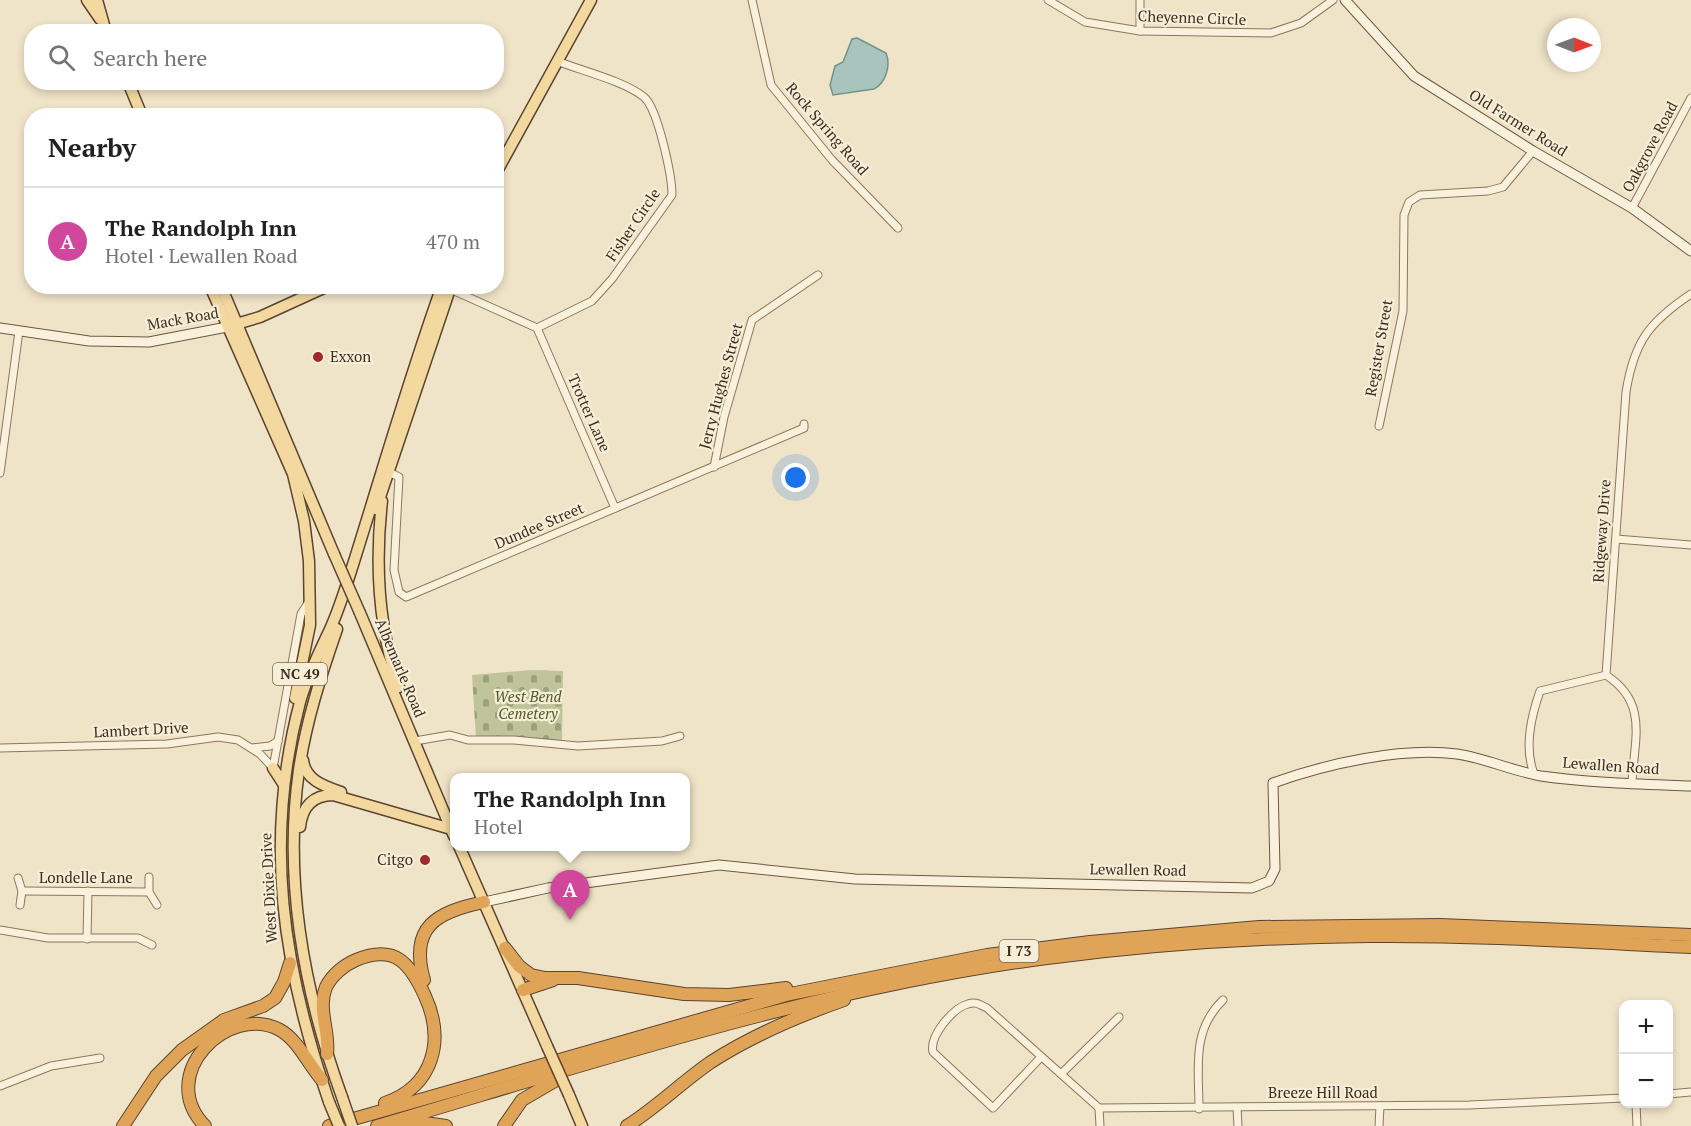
<!DOCTYPE html>
<html lang="en">
<head>
<meta charset="utf-8">
<style>
  :root { --surface:#fff; --page:#f6f6f6; --text:#202124; --muted:#757577; --line:#e0e0e0; --accent:#111827 }
  body { margin:0; font-family:"PT Serif",serif; background:var(--page); color:var(--text) }
  .controls { position:absolute; right:18px; bottom:18px; display:grid; overflow:hidden; border-radius:12px; box-shadow:0 3px 9px #0003 }
  .controls button { width:54px; height:54px; display:grid; place-items:center; padding:0; border:0; border-bottom:2px solid var(--line); background:var(--surface); color:var(--text); font:30px sans-serif }
  .compass { position:absolute; left:1547px; top:18px; width:54px; height:54px; border-radius:50%; background:var(--surface); box-shadow:0 3px 9px #0003; rotate:91deg }
  .you { position:absolute; left:796px; top:478px; width:21px; height:21px; margin:-15px; border:4px solid #fff; border-radius:50%; background:#1a73e8; box-shadow:0 0 0 9px #1a73e833 }
  .badge { display:grid; place-items:center; width:39px; height:39px; border-radius:50%; background:var(--accent); color:#fff; font-size:20px; font-weight:700 }
  .pin { position:absolute; translate:-50% -50px; filter:drop-shadow(0 2px 3px #0008) }
  .pin::after { content:''; position:absolute; top:32px; width:21px; height:18px; background:inherit; clip-path:polygon(0 0,100% 0,50% 100%) }
  .popup { position:absolute; left:450px; top:773px; width:240px; height:78px; box-sizing:border-box; display:grid; place-content:center; border-radius:12px; background:var(--surface); filter:drop-shadow(0 2px 4px #0005); font-size:20px; white-space:nowrap; color:var(--muted) }
  .popup b { font-size:22px; color:var(--text) }
  .popup::after { content:''; position:absolute; left:50%; top:100%; margin-left:-12px; border:12px solid transparent; border-top-color:var(--surface) }
  .list { margin:0; padding:0; list-style:none }
  h2 { display:flex; justify-content:space-between; align-items:center; height:78px; margin:0; padding:0 24px; font-size:26px }
  h2 small { font-size:20px; font-weight:400; color:var(--muted) }
  .list li { display:grid; grid-template-columns:39px 1fr auto; gap:18px; align-items:center; box-sizing:border-box; height:108px; padding:0 24px; border-top:2px solid var(--line) }
  .list b { display:block; font-size:22px; white-space:nowrap }
  .list p { margin:0; font-size:20px; white-space:nowrap; color:var(--muted) }
  .list em { font-size:20px; font-style:normal; color:var(--muted) }
  .icon { flex:none; width:33px; height:33px; fill:none; stroke:currentColor; stroke-width:2; stroke-linecap:round; stroke-linejoin:round }
  .map { position:relative; flex:none; width:1691px; height:1126px; overflow:hidden }
  .search { position:absolute; background:var(--surface); box-shadow:0 3px 9px #0003; left:24px; top:24px; width:480px; height:66px; display:flex; align-items:center; gap:15px; box-sizing:border-box; padding:0 21px; border-radius:24px; color:var(--muted); font-size:22px }
  .panel { position:absolute; background:var(--surface); box-shadow:0 3px 9px #0003; left:24px; top:108px; width:480px; height:186px; border-radius:24px }
  .map>svg:first-child { display:block }
  .cemetery { fill:url(#cemetery-stones) }
  .water { fill:#a9c4bc; stroke:#6f938a; stroke-width:1.5 }
  .lines { fill:none; stroke-linecap:round; stroke-linejoin:round }
  .street-casing { stroke:#8d765c; stroke-width:9 }
  .secondary-casing { stroke:#6f573f; stroke-width:11 }
  .primary-casing { stroke:#5b4430; stroke-width:13 }
  .highway-casing { stroke:#5b4430; stroke-width:14 }
  .street { stroke:#faf1dc; stroke-width:7 }
  .secondary { stroke:#faf1dc; stroke-width:9 }
  .primary { stroke:#f3d9a0; stroke-width:10 }
  .highway { stroke:#e0a458; stroke-width:12 }
  .primary-bridge-casing { stroke:#5b4430; stroke-width:13; stroke-linecap:butt }
  .primary-bridge { stroke:#f3d9a0; stroke-width:10 }
  .poi-dot { fill:#9e2a2b; stroke:#f7eed8; stroke-width:2 }
  .labels { text-anchor:middle; stroke-width:4.5; stroke-linejoin:round; paint-order:stroke }
  .shield { fill:#f7eed8; stroke:#756857; stroke-width:1.5 }
  .shield-label { font-size:14px; font-weight:bold; fill:#3d2e20 }
  .street-label { font-size:15px; fill:#3d2e20; stroke:#f7eed8 }
  .poi-label { font-size:15px; fill:#3d2e20; stroke:#f7eed8; text-anchor:start }
  .park-label { font-size:15px; font-style:italic; fill:#4d5a26; stroke:#f7eed8 }
</style>
</head>
<body>
<div class="map">
<svg width="1691" height="1126" viewBox="0 0 1691 1126">
  <defs>
    <pattern id="cemetery-stones" width="16" height="16" patternUnits="userSpaceOnUse" patternTransform="scale(1.5)"><rect width="16" height="16" fill="#bfc49a"/><path d="M2 7V4a2 2 0 0 1 4 0v3zM10 15v-3a2 2 0 0 1 4 0v3z" fill="#9ca07d"/></pattern>
  </defs>
  <rect width="100%" height="100%" fill="#f0e4c8"/>
  <path class="cemetery" d="M532 670 563 671 562 740 476 739 472 675Z"/>
  <path class="water" d="M857 38 886 53C891 65 886 83 874 89L833 95 830 85 835 66 843 62 852 39Z"/>
  <g class="lines">
    <defs>
      <g id="street">
        <path d="M752 0 771 85 832 160 898 228"/>
        <path d="M1048 0 1085 22 1140 31 1271 33 1301 23 1333 0"/>
        <path d="M1140 31V0"/>
        <path d="M1632 208 1691 98"/>
        <path d="M450 289 537 328"/>
        <path d="M537 328 592 301 612 279 672 195C672 176 658 109 644 97 624 81 582 71 557 61"/>
        <path d="M537 328 615 508"/>
        <path d="M1379 426 1403 311 1404 215 1409 202 1420 195 1488 191 1503 187 1533 151"/>
        <path d="M714 467 724 417 752 320 818 275"/>
        <path d="M389 472 399 477 394 570 399 592 406 597 804 428V424"/>
        <path d="M0 473 19 331"/>
        <path d="M1616 539 1691 545"/>
        <path d="M415 741 450 735 468 740H514L578 746 662 741 680 736"/>
        <path d="M0 748 167 744 218 737 238 740 260 754 273 768"/>
        <path d="M252 748 270 746 278 741"/>
        <path d="M273 768 301 614 310 600"/>
        <path d="M1534 774C1524 747 1531 717 1540 691L1606 675"/>
        <path d="M1632 783C1634 739 1649 703 1606 675L1626 392C1634 342 1649 322 1691 294"/>
        <path d="M149 877V892L157 905"/>
        <path d="M18 878 22 891 20 905"/>
        <path d="M22 891 149 892"/>
        <path d="M0 930 48 938H138L152 945"/>
        <path d="M87 939 88 891"/>
        <path d="M1041 1057 993 1108 933 1052C929 1036 953 1008 968 1004 976 1001 980 1005 987 1008L1099 1108 1469 1105 1624 1098"/>
        <path d="M1061 1074 1119 1017"/>
        <path d="M0 1086 51 1066 100 1058"/>
        <path d="M1668 1094 1691 1092"/>
        <path d="M1636 1104 1637 1126"/>
        <path d="M1099 1108 1100 1126"/>
        <path d="M1237 1108 1238 1126"/>
        <path d="M1199 1109C1199 1068 1191 1031 1223 1000"/>
        <path d="M1379 1126 1380 1106"/>
      </g>
      <g id="secondary">
        <path d="M1345 0 1414 76 1533 151 1632 208 1691 251"/>
        <path d="M0 328 89 341 149 342 227 327"/>
        <path d="M484 902 548 888 719 865 855 879 1252 888 1269 881 1275 869 1273 783C1325 764 1401 747 1457 754 1485 758 1512 771 1541 776 1590 783 1641 784 1691 786"/>
      </g>
      <g id="primary">
        <path d="M87 0 100 19"/>
        <path d="M97 0 106 32"/>
        <path d="M128 82 142 116"/>
        <path d="M496 173 591 0"/>
        <path d="M210 286 293 474 304 521 309 561 310 625 295 698"/>
        <path d="M221 286 334 554"/>
        <path d="M233 325 260 317 328 286"/>
        <path d="M382 501C375 563 378 627 399 687"/>
        <path d="M376 509 451 286"/>
        <path d="M360 613 454 836"/>
        <path d="M337 629C321 675 306 722 299 770 283 882 304 992 342 1097"/>
        <path d="M303 760C305 780 324 786 341 792"/>
        <path d="M273 768 284 785"/>
        <path d="M300 827C302 807 313 795 333 795L451 829"/>
        <path d="M459 846 547 1046"/>
        <path d="M569 1095 582 1126"/>
        <path d="M329 1102C283 967 263 842 300 702 307 676 320 651 331 627 339 609 345 590 351 571 381 476 408 381 442 286"/>
      </g>
      <g id="highway">
        <path d="M505 948 519 966 531 975 545 978H578L684 994 729 995 786 988"/>
        <path d="M424 980C409 927 436 912 484 902"/>
        <path d="M523 990 553 980"/>
        <path d="M327 1054C330 1031 317 1010 326 987 332 975 344 965 356 960 395 944 410 963 425 996 445 1040 434 1086 385 1103"/>
        <path d="M123 1126 156 1076 182 1050 224 1020 263 1006 275 998 284 982 290 963"/>
        <path d="M205 1126C155 1075 228 1002 280 1030 298 1040 308 1064 322 1080"/>
        <path d="M329 1126 790 994 987 955 1090 942 1259 927 1440 925 1691 935"/>
        <path d="M377 1126C598 1061 818 988 1047 958 1154 944 1261 937 1369 936 1476 935 1584 942 1691 947"/>
        <path d="M401 1126 425 1123 446 1126"/>
        <path d="M504 1126 522 1100 558 1079"/>
        <path d="M627 1126C657 1107 682 1082 711 1062 753 1035 798 1016 844 1000"/>
      </g>
    </defs>
    <use href="#street" class="street-casing"/>
    <use href="#secondary" class="secondary-casing"/>
    <use href="#primary" class="primary-casing"/>
    <use href="#highway" class="highway-casing"/>
    <use href="#street" class="street"/>
    <use href="#secondary" class="secondary"/>
    <use href="#primary" class="primary"/>
    <use href="#highway" class="highway"/>
    <defs>
      <g id="primary-bridge">
        <path d="M334 554 360 613"/>
        <path d="M547 1046 569 1095"/>
        <path d="M342 1097 352 1126"/>
        <path d="M329 1102 339 1126"/>
      </g>
    </defs>
    <use href="#primary-bridge" class="primary-bridge-casing"/>
    <use href="#primary-bridge" class="primary-bridge"/>
  </g>
  <g class="poi-dot">
    <circle cx="318" cy="357" r="6"/>
    <circle cx="425" cy="860" r="6"/>
  </g>
  <g class="labels">
    <g class="shield">
      <rect x="273" y="663" width="54" height="22" rx="4.5"/>
      <rect x="999.5" y="940" width="39" height="22" rx="4.5"/>
    </g>
    <g class="shield-label">
      <text x="300" y="679">NC 49</text>
      <text x="1019" y="956">I 73</text>
    </g>
    <g class="street-label">
      <text transform="translate(1192 18) rotate(2)" y="5">Cheyenne Circle</text>
      <text transform="translate(1518 123) rotate(32)" y="5">Old Farmer Road</text>
      <text transform="translate(827 129) rotate(49)" y="5">Rock Spring Road</text>
      <text transform="translate(1650 147) rotate(-62)" y="5">Oakgrove Road</text>
      <text transform="translate(633 225) rotate(-56)" y="5">Fisher Circle</text>
      <text transform="translate(183 319) rotate(-10)" y="5">Mack Road</text>
      <text transform="translate(1379 348) rotate(-80)" y="5">Register Street</text>
      <text transform="translate(721 386) rotate(-75)" y="5">Jerry Hughes Street</text>
      <text transform="translate(589 413) rotate(66)" y="5">Trotter Lane</text>
      <text transform="translate(539 526) rotate(-23)" y="5">Dundee Street</text>
      <text transform="translate(1602 531) rotate(-86)" y="5">Ridgeway Drive</text>
      <text transform="translate(400 668) rotate(67)" y="5">Albemarle Road</text>
      <text transform="translate(141 730) rotate(-3)" y="5">Lambert Drive</text>
      <text transform="translate(1611 766) rotate(4)" y="5">Lewallen Road</text>
      <text transform="translate(1138 870) rotate(1)" y="5">Lewallen Road</text>
      <text x="86" y="883">Londelle Lane</text>
      <text transform="translate(269 888) rotate(-93)" y="5">West Dixie Drive</text>
      <text x="1323" y="1098">Breeze Hill Road</text>
    </g>
    <g class="poi-label">
      <text x="330" y="362">Exxon</text>
      <text x="413" y="865" text-anchor="end">Citgo</text>
    </g>
    <g class="park-label">
      <text x="528" y="702">West Bend<tspan x="528" dy="17">Cemetery</tspan></text>
    </g>
  </g>
</svg>
<div class="controls">
<button>+</button>
<button>−</button>
</div>
<svg class="compass" viewBox="-18 -18 36 36"><path d="M0-13l5 13h-10z" fill="#e53935"/><path d="M0 13l5-13h-10z" fill="#757577"/></svg>
<div class="you"></div>
<div class="pin badge" style="left:570px;top:920px;background:#d1479c">A</div>
<div class="popup"><b>The Randolph Inn</b>Hotel</div>
<div class="search"><svg class="icon" aria-label="search" viewBox="0 0 24 24"><circle cx="10" cy="10" r="6"/><path d="M15 15l6 6"/></svg>Search here</div>
<section class="panel">
<h2>Nearby<small></small></h2>
<ul class="list">
<li><span class="badge" style="background:#d1479c">A</span><div><b>The Randolph Inn</b><p>Hotel · Lewallen Road</p></div><em>470 m</em></li>
</ul>
</section>
</div>
</body>
</html>
